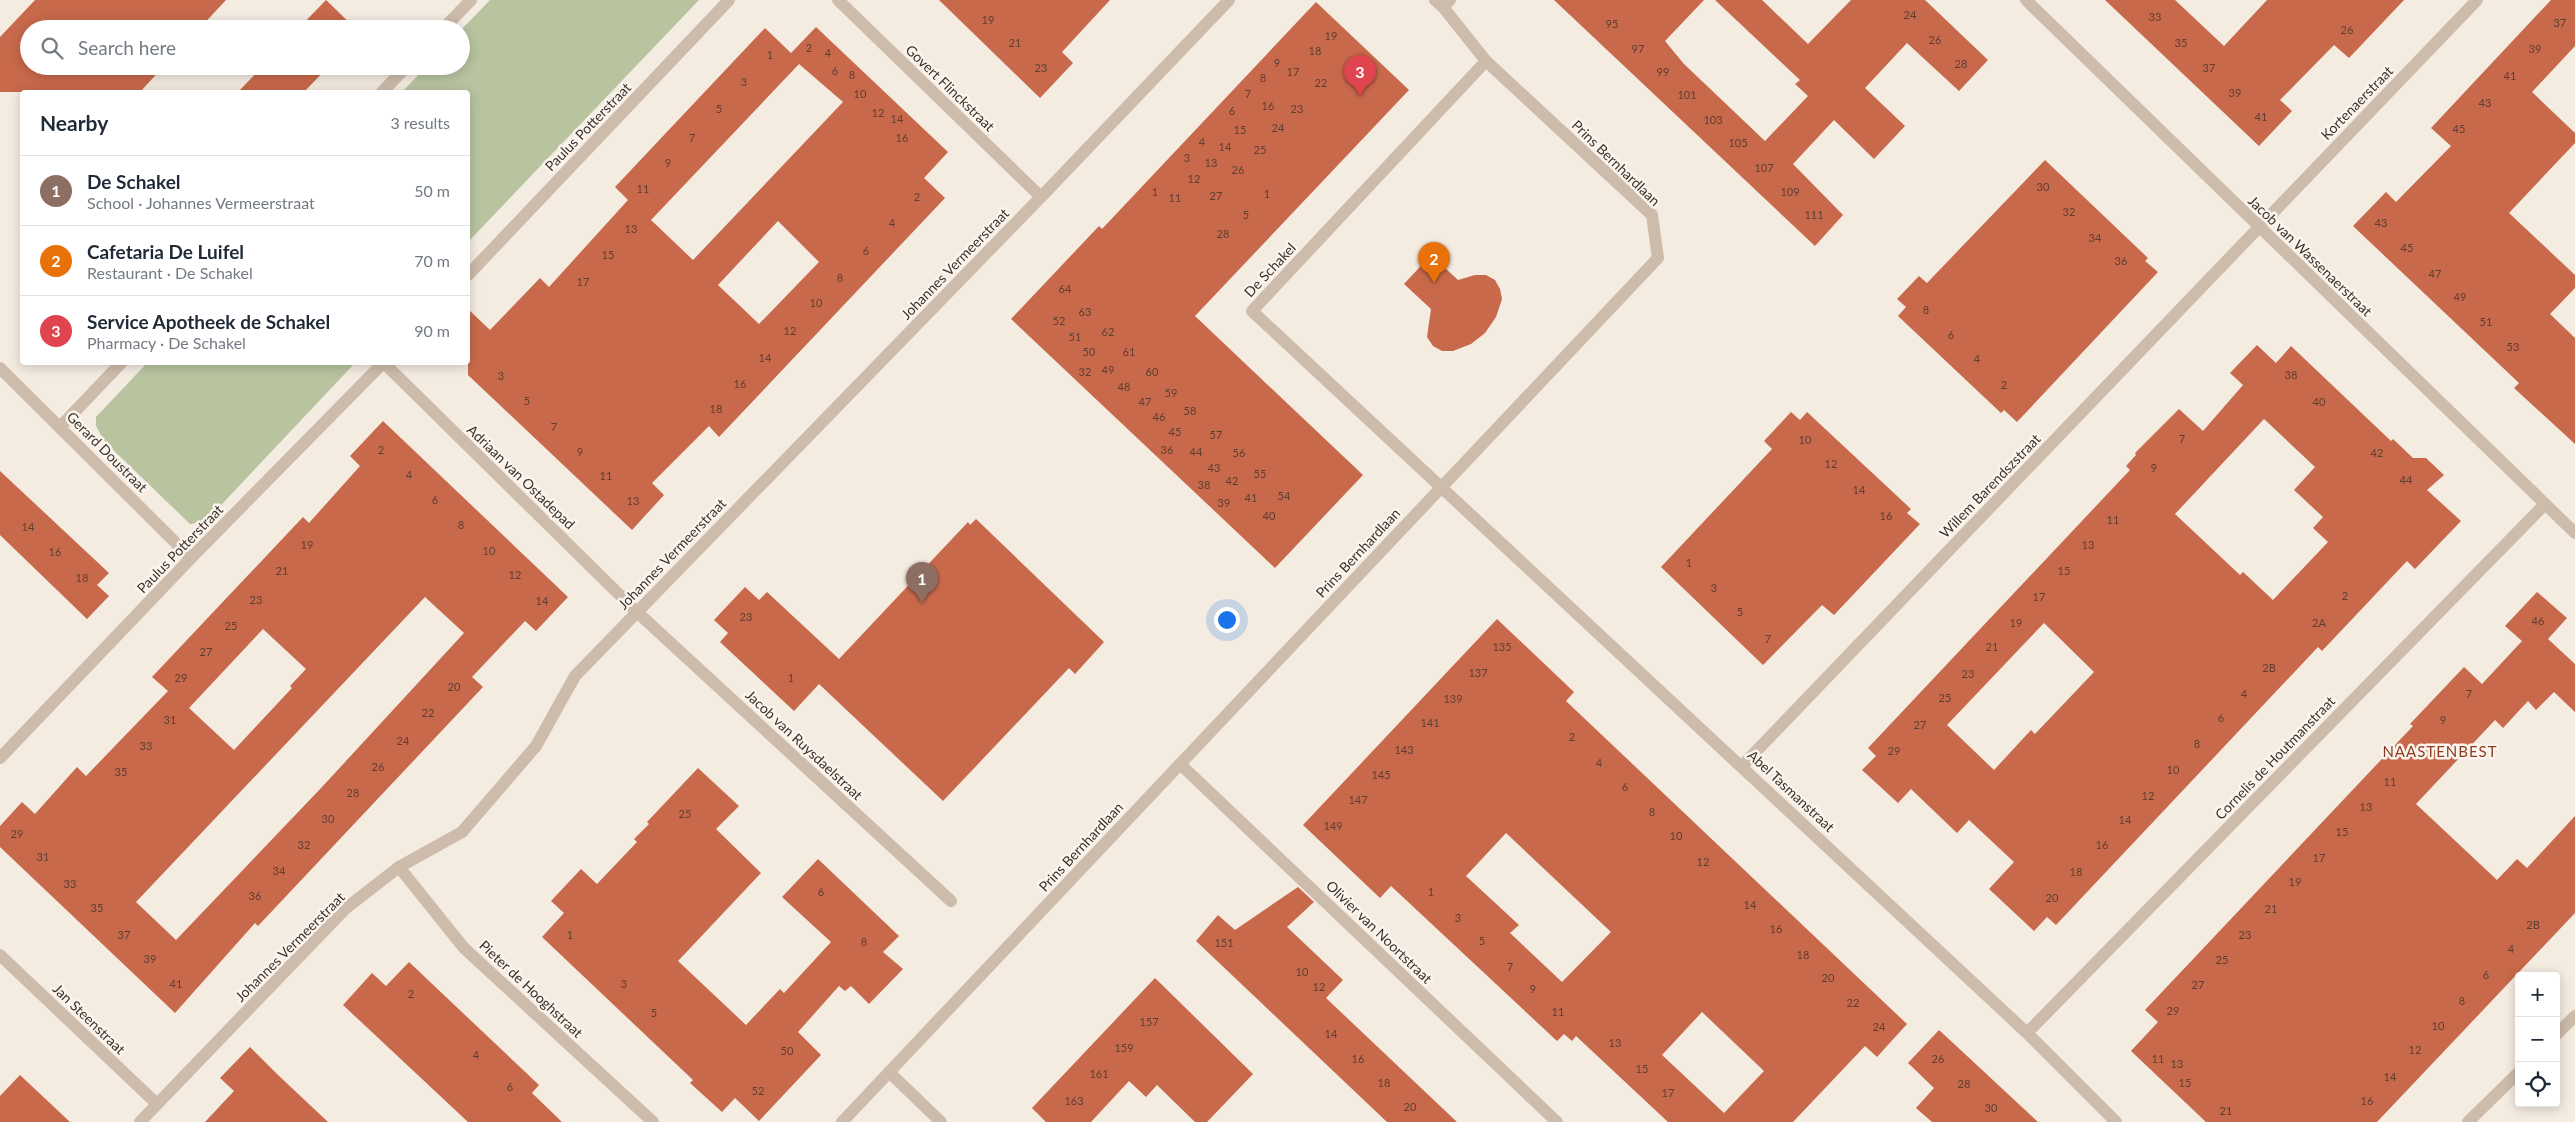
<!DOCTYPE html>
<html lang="en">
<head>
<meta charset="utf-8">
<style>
  :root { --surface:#fff; --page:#f2f2f3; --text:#1f2937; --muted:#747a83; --line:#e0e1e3; --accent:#1f5a5e }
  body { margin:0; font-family:Lato,sans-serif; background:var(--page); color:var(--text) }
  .controls { position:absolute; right:15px; bottom:15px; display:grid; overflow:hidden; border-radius:5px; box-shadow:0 2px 12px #0003 }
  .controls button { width:45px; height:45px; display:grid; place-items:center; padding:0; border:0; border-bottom:1px solid var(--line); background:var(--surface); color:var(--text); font:25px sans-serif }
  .you { position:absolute; left:1226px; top:619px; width:18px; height:18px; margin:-12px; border:4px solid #fff; border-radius:50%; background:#1a73e8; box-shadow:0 0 0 8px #1a73e833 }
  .badge { display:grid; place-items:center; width:32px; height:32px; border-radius:50%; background:var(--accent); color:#fff; font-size:16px; font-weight:700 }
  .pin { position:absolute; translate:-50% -41px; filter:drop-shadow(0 1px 2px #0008) }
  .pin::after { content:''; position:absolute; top:26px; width:18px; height:15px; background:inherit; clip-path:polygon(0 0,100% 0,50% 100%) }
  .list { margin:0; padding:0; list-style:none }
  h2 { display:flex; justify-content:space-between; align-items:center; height:65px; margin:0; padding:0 20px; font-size:21px }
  h2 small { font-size:16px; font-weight:400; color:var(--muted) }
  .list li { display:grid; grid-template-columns:32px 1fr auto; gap:15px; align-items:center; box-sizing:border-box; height:70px; padding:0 20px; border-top:1px solid var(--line) }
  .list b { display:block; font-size:19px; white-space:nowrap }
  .list p { margin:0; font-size:16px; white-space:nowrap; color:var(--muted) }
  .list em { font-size:16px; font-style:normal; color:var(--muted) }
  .icon { flex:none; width:28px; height:28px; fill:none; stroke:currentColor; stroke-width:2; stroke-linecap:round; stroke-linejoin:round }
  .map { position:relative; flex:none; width:2575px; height:1122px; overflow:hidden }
  .search { position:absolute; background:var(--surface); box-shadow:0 2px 12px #0003; left:20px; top:20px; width:450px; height:55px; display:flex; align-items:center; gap:12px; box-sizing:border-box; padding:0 18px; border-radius:28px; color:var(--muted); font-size:19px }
  .panel { position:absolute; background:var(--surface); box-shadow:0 2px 12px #0003; left:20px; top:90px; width:450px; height:275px; border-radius:5px }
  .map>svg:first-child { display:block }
  .green { fill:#b8c4a0 }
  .building { fill:#c8694b; fill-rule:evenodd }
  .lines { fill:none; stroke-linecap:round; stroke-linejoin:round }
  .pedestrian { stroke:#cdbbac; stroke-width:12 }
  .minor { stroke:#cdbbac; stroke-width:12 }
  .tertiary { stroke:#cdbbac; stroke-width:12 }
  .labels { text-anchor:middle; stroke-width:5; stroke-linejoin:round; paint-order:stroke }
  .number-label { font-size:11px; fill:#5e3e33 }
  .street-label { font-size:14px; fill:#3b302b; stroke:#fbf5ee }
  .neighbourhood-label { font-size:15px; letter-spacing:1px; fill:#8c3b22; stroke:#fbf5ee }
</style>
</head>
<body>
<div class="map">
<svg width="2575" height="1122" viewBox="0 0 2575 1122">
  <rect width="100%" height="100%" fill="#f4ebe1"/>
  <g class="green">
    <path d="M490 0H699L468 242V92H402L427 66H461V30Z"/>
    <path d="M148 362H355V363L206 521 190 524 105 442 96 426V417Z"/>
  </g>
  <g class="building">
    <path d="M35 0H226L199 29H29V66H164L140 92H0V37Z"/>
    <path d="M326 0 356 29H298Z"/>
    <path d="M939 0H1110L1062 52 1073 63 1040 98Z"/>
    <path d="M1554 0H1704L1665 41 1684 64 1765 141 1808 96 1795 84 1800 80 1715 0H1762L1808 44 1851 0H1925L1988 60 1959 91 1907 43 1865 88 1905 126 1874 159 1834 120 1793 164 1843 215 1815 246Z"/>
    <path d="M2105 0H2175L2224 46 2267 0H2404L2349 58 2334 45 2280 100 2292 111 2259 146Z"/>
    <path d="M2551 0H2575V46L2532 92 2575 133V143L2509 213 2575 275V288L2550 314 2575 338V444L2514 388 2519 383 2353 226 2386 192 2396 202 2451 146 2431 128Z"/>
    <path d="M1316 2 1409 90 1195 316 1363 475 1275 568 1011 319 1099 226 1102 229Z"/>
    <path d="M816 27 948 152 924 178 945 198 719 437 709 426 652 483 664 495 632 530 468 375V309L490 330 540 278 549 287 628 200 615 187 765 28 791 53ZM799 64 843 102 693 260 651 220ZM778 221 819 262 759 324 718 285Z"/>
    <path d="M263 66H329L304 92H238Z"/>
    <path d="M2045 160 2148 258 2145 261 2158 272 2017 422 2004 410 2001 413 1898 316 1906 307 1897 299 1919 276 1927 283Z"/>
    <path d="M1431 255 1458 280 1475 275H1486L1495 280 1500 289 1502 299 1496 317 1485 333 1471 344 1453 351H1442L1433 346 1427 337 1431 309 1404 284Z"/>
    <path d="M2257 345 2276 363 2291 346 2391 441 2393 439 2413 458H2426L2444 475 2427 490 2461 521 2415 569 2407 561 2322 651 2318 647 2056 925 2047 917 2034 931 1989 889 2014 862 1969 820 1957 833 1911 789 1898 803 1862 770 1876 756 1868 748 2130 470 2126 466 2136 455 2135 453 2179 409 2203 431 2243 385 2230 373ZM2264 419 2315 467 2294 490 2323 517 2313 528 2328 542 2273 600 2243 572 2240 575 2175 514ZM2044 623 2094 672 2035 734 2031 730 1994 770 1947 725Z"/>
    <path d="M1791 412 1800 420 1807 412 1911 509 1907 513 1920 524 1834 615 1822 605 1763 665 1661 567 1772 449 1764 441Z"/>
    <path d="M383 421 568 597 536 631 525 621 472 677 483 687 258 926 255 923 175 1013 0 847V826L22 802 35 814 77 767 86 776 168 691 152 677 303 517 309 523 360 466 350 456ZM425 597 464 633 322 787 176 940 136 902ZM263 629 306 669 290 686 292 688 234 750 189 708Z"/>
    <path d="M0 471 109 573 97 585 109 596 87 619 0 535Z"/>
    <path d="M976 519 1104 642 1075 674 1069 668 943 801 819 684 794 711 720 642 728 633 714 620 745 587 759 600 767 592 839 659 968 522 970 525Z"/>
    <path d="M2537 592 2567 618 2548 639 2575 664V712L2554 692 2536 710 2528 701 2503 728 2495 720 2416 804 2497 880 2517 859 2527 868 2575 816V913L2377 1122H2206L2131 1051 2158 1022 2145 1010 2413 726 2410 724 2464 667 2482 684 2522 641 2505 626Z"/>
    <path d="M1497 619 1574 692 1566 701 1907 1024 1877 1057 1865 1046 1793 1122H1668L1576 1036 1572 1041 1564 1034 1557 1041 1391 886 1380 898 1303 825ZM1506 833 1611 932 1562 982 1510 933 1519 925 1466 876ZM1702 1012 1764 1071 1724 1113 1662 1055Z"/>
    <path d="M698 768 739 806 716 829 761 873 678 961 746 1025 780 989 784 993 831 942 782 897 818 859 899 936 883 952 903 969 869 1004 851 986 845 991 839 986 798 1032 821 1055 759 1121 735 1098 722 1112 690 1083 693 1080 542 937 564 913 551 901 581 869 597 884 637 842 634 839 649 824 647 822Z"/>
    <path d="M1298 887 1314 902 1287 927 1343 980 1326 998 1457 1122H1387L1196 941 1218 915 1235 930Z"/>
    <path d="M409 962 539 1085 532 1093 562 1122H468L343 1005 372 973 386 986Z"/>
    <path d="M1155 978 1253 1074 1207 1122H1195L1157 1085 1146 1097 1129 1081 1091 1122H1046L1032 1108Z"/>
    <path d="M1939 1030 1966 1055 2038 1122H1932L1916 1108 1934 1088 1908 1063Z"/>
    <path d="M250 1047 277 1074 328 1122H205L234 1091 220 1078Z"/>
    <path d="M20 1075 70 1122H0V1096Z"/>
  </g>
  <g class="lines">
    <path class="pedestrian" d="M384 363 637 612"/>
    <g class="minor">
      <path d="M838 0 1041 197"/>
      <path d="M1435 0 1443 7"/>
      <path d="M2026 0 2575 533"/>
      <path d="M443 29 471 0"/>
      <path d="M1486 61 1252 311 2027 1033 2116 1122"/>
      <path d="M382 92 407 66"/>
      <path d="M468 275 729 0"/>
      <path d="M0 368 191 558"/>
      <path d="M61 426 122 362"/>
      <path d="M637 612 951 901"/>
      <path d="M0 758 191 558 384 362"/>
      <path d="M1180 764 1557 1122"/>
      <path d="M1742 766 2477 0"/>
      <path d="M399 867 464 948 653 1122"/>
      <path d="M0 955 157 1104"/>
      <path d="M2027 1033 2545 504"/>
      <path d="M2556 1035 2575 1016"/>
      <path d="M889 1072 941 1122"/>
      <path d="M140 1122 345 909 399 867 462 832 536 746 575 676 1041 197 1229 0"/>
      <path d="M2468 1122 2519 1072"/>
    </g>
    <path class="tertiary" d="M842 1122 1658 258 1652 215 1486 61 1443 7 1450 0"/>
  </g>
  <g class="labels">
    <g class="number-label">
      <text x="1910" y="19">24</text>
      <text x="2155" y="21">33</text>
      <text x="988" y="24">19</text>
      <text x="2560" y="27">37</text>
      <text x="1612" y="28">95</text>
      <text x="2347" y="34">26</text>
      <text x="1331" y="40">19</text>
      <text x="1935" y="44">26</text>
      <text x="1015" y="47">21</text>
      <text x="2181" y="47">35</text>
      <text x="809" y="52">2</text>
      <text x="1638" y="53">97</text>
      <text x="2535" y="53">39</text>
      <text x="1315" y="55">18</text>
      <text x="828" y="57">4</text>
      <text x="770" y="59">1</text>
      <text x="1277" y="67">9</text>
      <text x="1961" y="68">28</text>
      <text x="1041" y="72">23</text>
      <text x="2209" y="72">37</text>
      <text x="835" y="75">6</text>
      <text x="1293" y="76">17</text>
      <text x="1663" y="76">99</text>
      <text x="852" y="79">8</text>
      <text x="2510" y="80">41</text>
      <text x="1263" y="82">8</text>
      <text x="744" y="86">3</text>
      <text x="1321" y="87">22</text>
      <text x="2235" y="97">39</text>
      <text x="860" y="98">10</text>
      <text x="1248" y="98">7</text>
      <text x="1687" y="99">101</text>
      <text x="2485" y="107">43</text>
      <text x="1268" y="110">16</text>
      <text x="719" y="113">5</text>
      <text x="1297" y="113">23</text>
      <text x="1232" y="115">6</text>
      <text x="878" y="117">12</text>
      <text x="2261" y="121">41</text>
      <text x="897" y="123">14</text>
      <text x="1713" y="124">103</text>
      <text x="1278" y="132">24</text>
      <text x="2459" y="133">45</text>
      <text x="1240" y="134">15</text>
      <text x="692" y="142">7</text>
      <text x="902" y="142">16</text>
      <text x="1202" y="146">4</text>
      <text x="1738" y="147">105</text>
      <text x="1225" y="151">14</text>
      <text x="1260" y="154">25</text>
      <text x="1187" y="162">3</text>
      <text x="668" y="167">9</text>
      <text x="1211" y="167">13</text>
      <text x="1764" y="172">107</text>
      <text x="1238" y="174">26</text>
      <text x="1194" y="183">12</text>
      <text x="2043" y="191">30</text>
      <text x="643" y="193">11</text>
      <text x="1155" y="196">1</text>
      <text x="1790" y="196">109</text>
      <text x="1267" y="198">1</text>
      <text x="1216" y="200">27</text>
      <text x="917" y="201">2</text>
      <text x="1175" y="202">11</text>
      <text x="2069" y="216">32</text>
      <text x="1246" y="219">5</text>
      <text x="1814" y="219">111</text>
      <text x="892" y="227">4</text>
      <text x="2381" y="227">43</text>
      <text x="631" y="233">13</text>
      <text x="1223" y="238">28</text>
      <text x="2095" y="242">34</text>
      <text x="2407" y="252">45</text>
      <text x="866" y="255">6</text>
      <text x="608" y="259">15</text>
      <text x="2121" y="265">36</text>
      <text x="2435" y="278">47</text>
      <text x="840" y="282">8</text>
      <text x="583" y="286">17</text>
      <text x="1065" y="293">64</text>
      <text x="2460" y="301">49</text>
      <text x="816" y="307">10</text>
      <text x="1926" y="314">8</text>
      <text x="1085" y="316">63</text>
      <text x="1059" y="325">52</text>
      <text x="2486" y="326">51</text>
      <text x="790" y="335">12</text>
      <text x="1108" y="336">62</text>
      <text x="1951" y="339">6</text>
      <text x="1075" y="341">51</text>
      <text x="2513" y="351">53</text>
      <text x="1089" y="356">50</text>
      <text x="1129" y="356">61</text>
      <text x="765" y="362">14</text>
      <text x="1977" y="363">4</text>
      <text x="1108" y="374">49</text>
      <text x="1085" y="376">32</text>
      <text x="1152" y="376">60</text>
      <text x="2291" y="379">38</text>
      <text x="501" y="380">3</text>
      <text x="740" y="388">16</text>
      <text x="2004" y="389">2</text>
      <text x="1124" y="391">48</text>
      <text x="1171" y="397">59</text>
      <text x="527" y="405">5</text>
      <text x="1145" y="406">47</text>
      <text x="2319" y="406">40</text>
      <text x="716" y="413">18</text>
      <text x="1190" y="415">58</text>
      <text x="1159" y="421">46</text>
      <text x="554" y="431">7</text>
      <text x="1175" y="436">45</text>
      <text x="1216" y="439">57</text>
      <text x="2182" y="443">7</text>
      <text x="1805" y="444">10</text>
      <text x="381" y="454">2</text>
      <text x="1167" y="454">36</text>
      <text x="580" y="456">9</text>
      <text x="1196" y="456">44</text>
      <text x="1239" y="457">56</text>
      <text x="2377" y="457">42</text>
      <text x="1831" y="468">12</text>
      <text x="1214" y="472">43</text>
      <text x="2154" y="472">9</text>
      <text x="1260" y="478">55</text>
      <text x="409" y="479">4</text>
      <text x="606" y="480">11</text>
      <text x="2406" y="484">44</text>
      <text x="1232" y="485">42</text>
      <text x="1204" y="489">38</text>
      <text x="1859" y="494">14</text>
      <text x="1284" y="500">54</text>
      <text x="1251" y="502">41</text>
      <text x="435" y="504">6</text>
      <text x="633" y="505">13</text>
      <text x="1224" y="507">39</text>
      <text x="1269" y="520">40</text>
      <text x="1886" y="520">16</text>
      <text x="2113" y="524">11</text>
      <text x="461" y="529">8</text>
      <text x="28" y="531">14</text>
      <text x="307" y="549">19</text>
      <text x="2088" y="549">13</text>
      <text x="489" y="555">10</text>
      <text x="55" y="556">16</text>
      <text x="1689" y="567">1</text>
      <text x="282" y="575">21</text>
      <text x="2064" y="575">15</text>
      <text x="515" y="579">12</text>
      <text x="82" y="582">18</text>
      <text x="1714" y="592">3</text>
      <text x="2345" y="600">2</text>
      <text x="2039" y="601">17</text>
      <text x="256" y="604">23</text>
      <text x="542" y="605">14</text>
      <text x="1740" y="616">5</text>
      <text x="746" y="621">23</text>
      <text x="2538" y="625">46</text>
      <text x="2016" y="627">19</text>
      <text x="2319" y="627">2A</text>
      <text x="231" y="630">25</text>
      <text x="1768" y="643">7</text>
      <text x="1502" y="651">135</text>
      <text x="1992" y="651">21</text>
      <text x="206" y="656">27</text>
      <text x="2269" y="672">2B</text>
      <text x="1478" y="677">137</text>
      <text x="1968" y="678">23</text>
      <text x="181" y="682">29</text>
      <text x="791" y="682">1</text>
      <text x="454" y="691">20</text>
      <text x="2244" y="698">4</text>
      <text x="2469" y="698">7</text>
      <text x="1945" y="702">25</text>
      <text x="1453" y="703">139</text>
      <text x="428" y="717">22</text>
      <text x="2221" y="722">6</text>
      <text x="170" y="724">31</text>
      <text x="2443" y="724">9</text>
      <text x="1430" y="727">141</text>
      <text x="1920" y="729">27</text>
      <text x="1572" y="741">2</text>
      <text x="403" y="745">24</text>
      <text x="2197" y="748">8</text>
      <text x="146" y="750">33</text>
      <text x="1404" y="754">143</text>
      <text x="1894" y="755">29</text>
      <text x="1599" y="767">4</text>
      <text x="378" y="771">26</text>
      <text x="2173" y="774">10</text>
      <text x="121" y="776">35</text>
      <text x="1381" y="779">145</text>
      <text x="2390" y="786">11</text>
      <text x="1625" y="791">6</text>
      <text x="353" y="797">28</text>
      <text x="2148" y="800">12</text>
      <text x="1358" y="804">147</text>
      <text x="2366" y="811">13</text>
      <text x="1652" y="816">8</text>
      <text x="685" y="818">25</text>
      <text x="328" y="823">30</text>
      <text x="2125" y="824">14</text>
      <text x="1333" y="830">149</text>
      <text x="2342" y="836">15</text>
      <text x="17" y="838">29</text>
      <text x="1676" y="840">10</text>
      <text x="304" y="849">32</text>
      <text x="2102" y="849">16</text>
      <text x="43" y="861">31</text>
      <text x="2319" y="862">17</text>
      <text x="1703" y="866">12</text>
      <text x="279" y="875">34</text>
      <text x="2076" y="876">18</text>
      <text x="2295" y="886">19</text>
      <text x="70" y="888">33</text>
      <text x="821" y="896">6</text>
      <text x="1431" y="896">1</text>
      <text x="255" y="900">36</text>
      <text x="2052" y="902">20</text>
      <text x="1750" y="909">14</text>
      <text x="97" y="912">35</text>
      <text x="2271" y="913">21</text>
      <text x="1458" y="922">3</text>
      <text x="2533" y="929">2B</text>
      <text x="1776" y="933">16</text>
      <text x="124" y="939">37</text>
      <text x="570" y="939">1</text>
      <text x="2245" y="939">23</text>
      <text x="1482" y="945">5</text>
      <text x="864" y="946">8</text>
      <text x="1224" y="947">151</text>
      <text x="2511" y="953">4</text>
      <text x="1803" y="959">18</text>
      <text x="150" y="963">39</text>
      <text x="2222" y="964">25</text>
      <text x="1510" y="971">7</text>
      <text x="1302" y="976">10</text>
      <text x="2486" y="979">6</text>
      <text x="1828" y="982">20</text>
      <text x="176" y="988">41</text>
      <text x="624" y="988">3</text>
      <text x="2198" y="989">27</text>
      <text x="1319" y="991">12</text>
      <text x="1533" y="993">9</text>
      <text x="411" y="998">2</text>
      <text x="2462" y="1005">8</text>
      <text x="1853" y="1007">22</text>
      <text x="2173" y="1015">29</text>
      <text x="1558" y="1016">11</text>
      <text x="654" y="1017">5</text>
      <text x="1149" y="1026">157</text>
      <text x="2438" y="1030">10</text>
      <text x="1879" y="1031">24</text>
      <text x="1331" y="1038">14</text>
      <text x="1615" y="1047">13</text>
      <text x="1124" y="1052">159</text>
      <text x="2415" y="1054">12</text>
      <text x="787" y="1055">50</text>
      <text x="476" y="1059">4</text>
      <text x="1358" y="1063">16</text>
      <text x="1938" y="1063">26</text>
      <text x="2158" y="1063">11</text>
      <text x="2177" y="1068">13</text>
      <text x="1642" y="1073">15</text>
      <text x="1099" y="1078">161</text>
      <text x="2390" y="1081">14</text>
      <text x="1384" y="1087">18</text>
      <text x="2185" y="1087">15</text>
      <text x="1964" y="1088">28</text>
      <text x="510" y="1091">6</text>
      <text x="758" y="1095">52</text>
      <text x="1668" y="1097">17</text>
      <text x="1074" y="1105">163</text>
      <text x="2367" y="1105">16</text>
      <text x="1410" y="1111">20</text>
      <text x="1991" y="1112">30</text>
      <text x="2226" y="1115">21</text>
    </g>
    <g class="street-label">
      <text transform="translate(950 88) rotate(44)" y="5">Govert Flinckstraat</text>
      <text transform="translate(2357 103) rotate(-46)" y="5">Kortenaerstraat</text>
      <text transform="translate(588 127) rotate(-46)" y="5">Paulus Potterstraat</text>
      <text transform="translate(1616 163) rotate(44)" y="5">Prins Bernhardlaan</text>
      <text transform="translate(2310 256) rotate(44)" y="5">Jacob van Wassenaerstraat</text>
      <text transform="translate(955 264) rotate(-46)" y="5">Johannes Vermeerstraat</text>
      <text transform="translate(1270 270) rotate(-47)" y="5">De Schakel</text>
      <text transform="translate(107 452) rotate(45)" y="5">Gerard Doustraat</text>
      <text transform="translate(521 477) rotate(44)" y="5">Adriaan van Ostadepad</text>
      <text transform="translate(1990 486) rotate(-46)" y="5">Willem Barendszstraat</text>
      <text transform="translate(180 549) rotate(-46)" y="5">Paulus Potterstraat</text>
      <text transform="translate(1358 553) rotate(-47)" y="5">Prins Bernhardlaan</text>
      <text transform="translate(672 554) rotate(-46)" y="5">Johannes Vermeerstraat</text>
      <text transform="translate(804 745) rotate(43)" y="5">Jacob van Ruysdaelstraat</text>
      <text transform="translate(2275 758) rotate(-46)" y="5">Cornelis de Houtmanstraat</text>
      <text transform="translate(1791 791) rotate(43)" y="5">Abel Tasmanstraat</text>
      <text transform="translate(1081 847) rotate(-47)" y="5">Prins Bernhardlaan</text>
      <text transform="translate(1379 932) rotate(44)" y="5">Olivier van Noortstraat</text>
      <text transform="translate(290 947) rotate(-45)" y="5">Johannes Vermeerstraat</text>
      <text transform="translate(531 989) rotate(43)" y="5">Pieter de Hooghstraat</text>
      <text transform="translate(89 1019) rotate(44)" y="5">Jan Steenstraat</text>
    </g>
    <g class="neighbourhood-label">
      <text x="2440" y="757">NAASTENBEST</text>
    </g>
  </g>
</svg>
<div class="controls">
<button>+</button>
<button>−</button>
<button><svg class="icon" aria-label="locate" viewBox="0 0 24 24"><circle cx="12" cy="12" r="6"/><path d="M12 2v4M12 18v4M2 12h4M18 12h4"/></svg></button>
</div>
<div class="you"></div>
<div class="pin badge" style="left:922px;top:603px;background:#8d6e63">1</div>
<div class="pin badge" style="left:1434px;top:283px;background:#e8710a">2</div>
<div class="pin badge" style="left:1360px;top:96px;background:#e0444e">3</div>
<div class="search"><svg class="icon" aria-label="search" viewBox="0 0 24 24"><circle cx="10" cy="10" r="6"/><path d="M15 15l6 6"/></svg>Search here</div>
<section class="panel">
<h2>Nearby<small>3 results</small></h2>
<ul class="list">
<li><span class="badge" style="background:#8d6e63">1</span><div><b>De Schakel</b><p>School · Johannes Vermeerstraat</p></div><em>50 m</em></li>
<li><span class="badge" style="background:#e8710a">2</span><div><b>Cafetaria De Luifel</b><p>Restaurant · De Schakel</p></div><em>70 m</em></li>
<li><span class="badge" style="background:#e0444e">3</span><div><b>Service Apotheek de Schakel</b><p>Pharmacy · De Schakel</p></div><em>90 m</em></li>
</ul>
</section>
</div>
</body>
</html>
